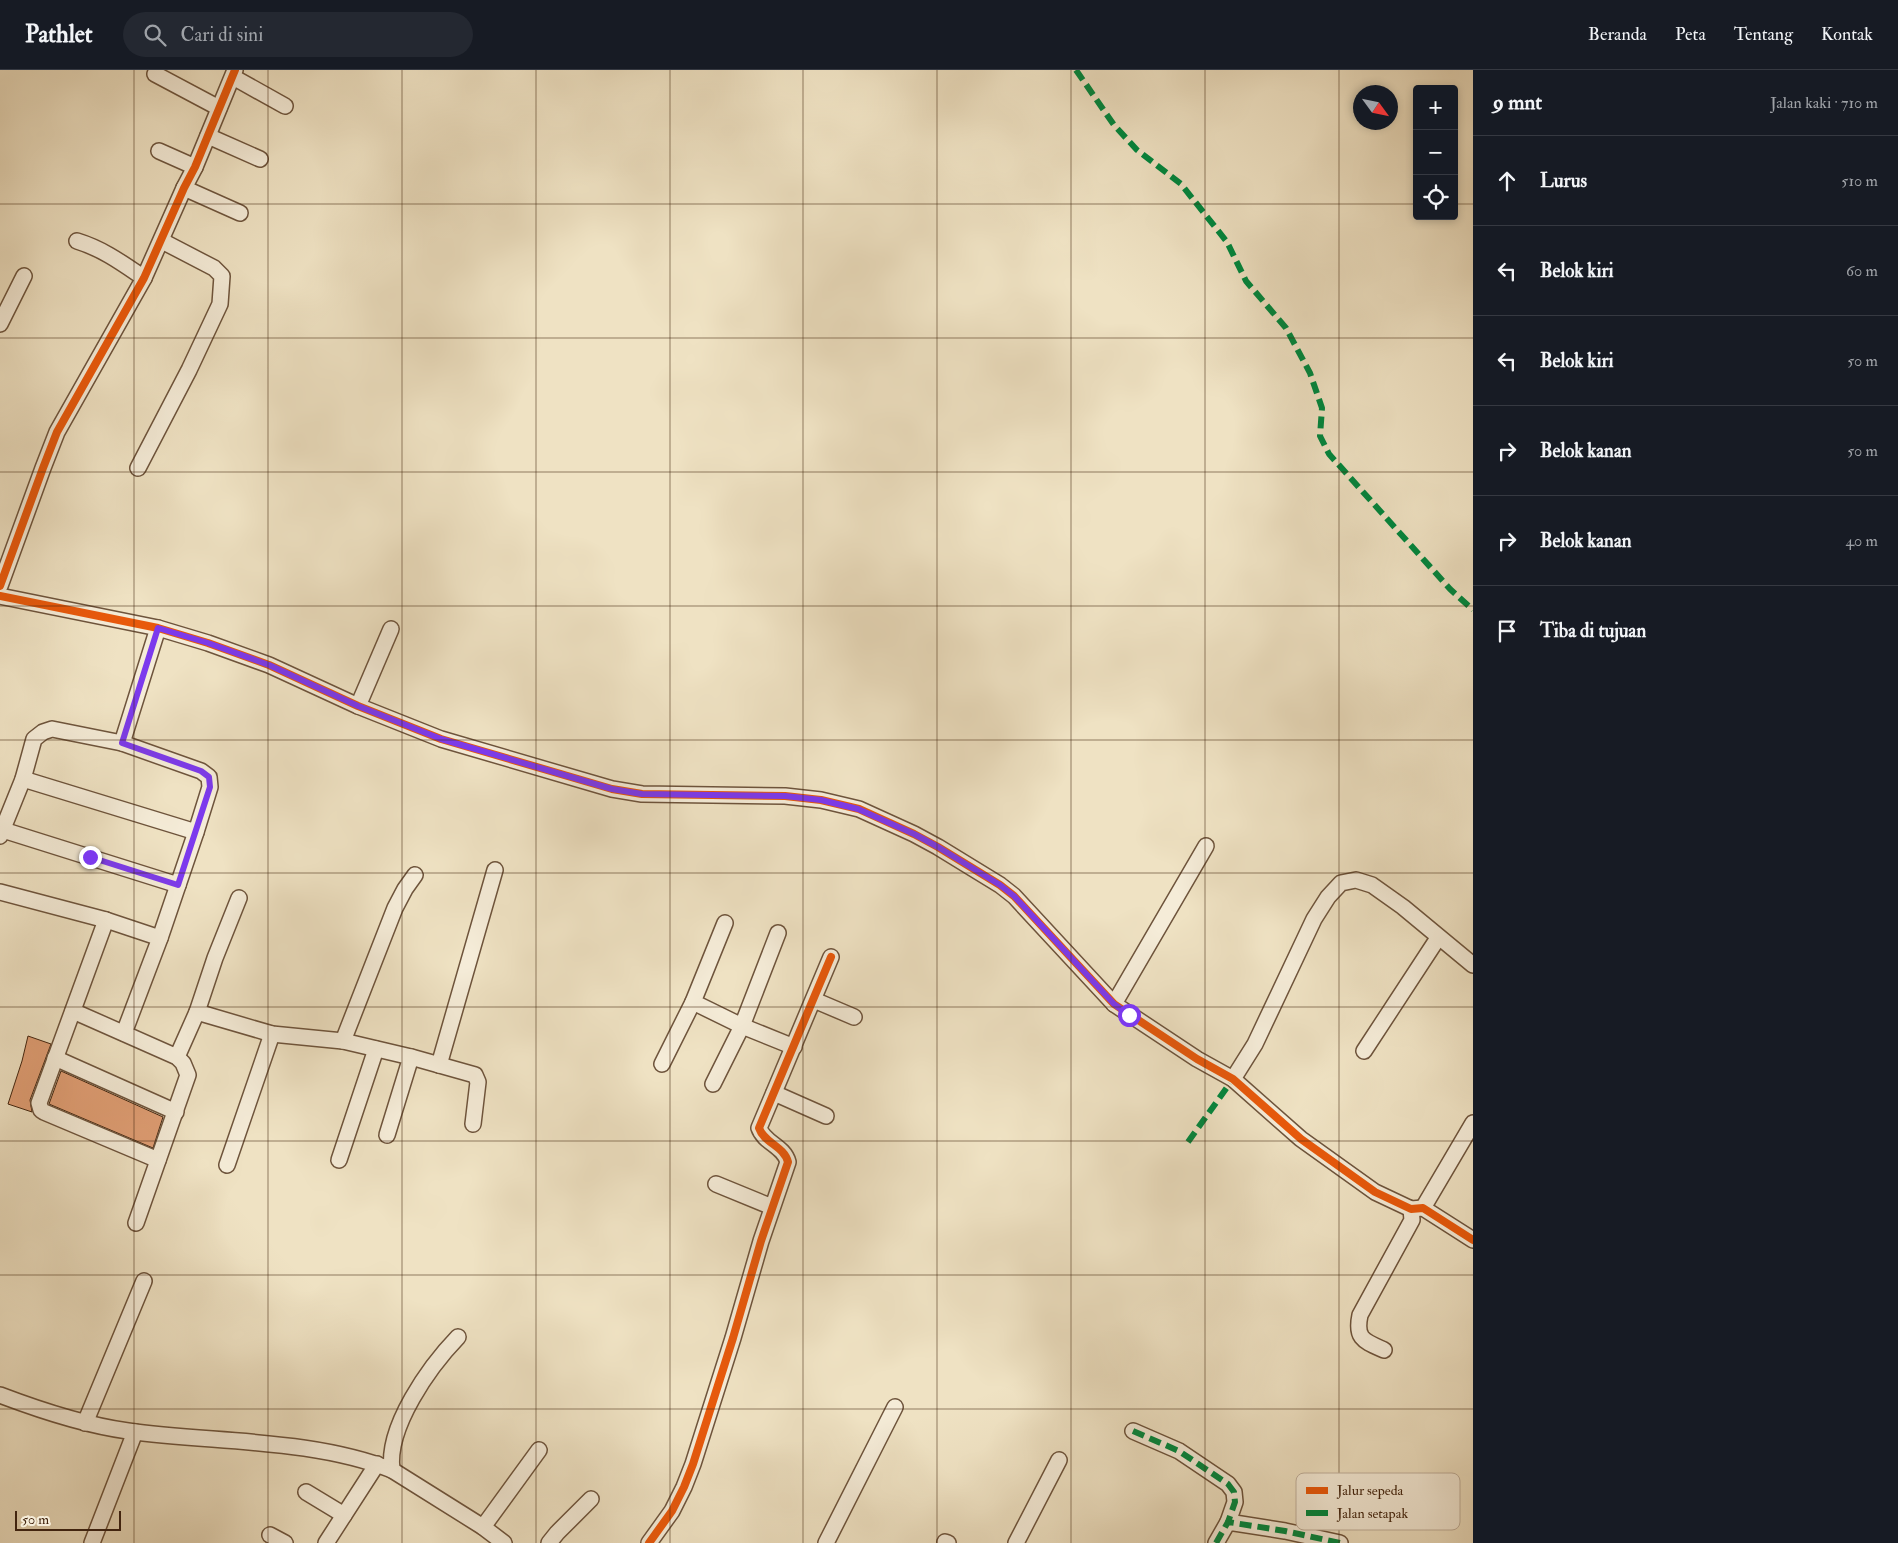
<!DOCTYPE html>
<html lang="id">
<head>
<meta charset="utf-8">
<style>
  :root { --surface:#171b24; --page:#242831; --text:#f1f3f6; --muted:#9ea1a6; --line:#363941 }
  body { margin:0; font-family:"IM FELL Double Pica",serif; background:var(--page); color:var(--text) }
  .controls { position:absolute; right:15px; top:15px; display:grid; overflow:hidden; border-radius:5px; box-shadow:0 2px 8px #0003 }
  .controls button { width:45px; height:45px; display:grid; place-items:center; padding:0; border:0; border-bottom:1px solid var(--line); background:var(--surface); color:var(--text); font:25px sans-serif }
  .compass { position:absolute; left:1353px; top:15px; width:45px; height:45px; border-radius:50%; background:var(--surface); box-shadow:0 2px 8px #0003; rotate:123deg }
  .scale { position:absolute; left:15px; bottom:12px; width:106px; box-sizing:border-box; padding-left:5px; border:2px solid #43250f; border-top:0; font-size:14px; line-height:18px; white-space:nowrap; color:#43250f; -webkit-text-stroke:4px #f5ecd8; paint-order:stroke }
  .stop { position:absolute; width:15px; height:15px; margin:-11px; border:4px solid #7c3aed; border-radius:50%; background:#fff }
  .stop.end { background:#7c3aed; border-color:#fff; box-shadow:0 1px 5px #0008 }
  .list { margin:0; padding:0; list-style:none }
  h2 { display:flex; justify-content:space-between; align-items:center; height:65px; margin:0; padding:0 20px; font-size:21px }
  h2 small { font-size:16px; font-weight:400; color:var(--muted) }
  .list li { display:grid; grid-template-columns:32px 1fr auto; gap:15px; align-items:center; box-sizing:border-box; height:90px; padding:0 20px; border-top:1px solid var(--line) }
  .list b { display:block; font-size:19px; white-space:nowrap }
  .list em { font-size:16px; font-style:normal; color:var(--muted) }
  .icon { flex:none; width:28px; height:28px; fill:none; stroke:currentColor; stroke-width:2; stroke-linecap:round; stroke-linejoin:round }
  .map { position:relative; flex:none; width:1473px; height:1473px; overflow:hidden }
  header { display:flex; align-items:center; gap:30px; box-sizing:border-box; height:70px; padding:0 25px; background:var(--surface); border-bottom:1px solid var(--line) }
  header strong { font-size:24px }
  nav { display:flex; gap:28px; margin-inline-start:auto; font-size:18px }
  .search { width:350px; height:45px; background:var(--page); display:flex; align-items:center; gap:12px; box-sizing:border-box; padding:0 18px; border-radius:28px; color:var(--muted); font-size:19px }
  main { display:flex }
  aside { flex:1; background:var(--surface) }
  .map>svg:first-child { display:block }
  .building { fill:#e09e74; stroke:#43250f }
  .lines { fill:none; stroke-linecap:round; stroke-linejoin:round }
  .minor-casing { stroke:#6e543c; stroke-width:18 }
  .minor { stroke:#f5ecd8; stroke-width:15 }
  .quiet { stroke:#00873e; stroke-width:6; stroke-dasharray:12 6; stroke-linecap:butt }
  .cycleway-casing { stroke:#f5ecd8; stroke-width:11 }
  .cycleway { stroke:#e8590c; stroke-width:8 }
  .route { stroke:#7c3aed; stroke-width:6 }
  .grid { fill:none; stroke:#43250f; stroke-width:1; stroke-opacity:0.55 }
  .key { fill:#f5ecd8; stroke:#c0b09c; stroke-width:1 }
  .key-label { font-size:14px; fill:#43250f }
</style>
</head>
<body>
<header>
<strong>Pathlet</strong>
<div class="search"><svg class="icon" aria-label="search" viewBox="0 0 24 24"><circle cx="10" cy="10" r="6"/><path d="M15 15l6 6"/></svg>Cari di sini</div>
<nav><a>Beranda</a><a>Peta</a><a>Tentang</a><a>Kontak</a></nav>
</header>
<main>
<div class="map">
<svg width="1473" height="1473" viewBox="0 0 1473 1473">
  <rect width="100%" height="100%" fill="#efe2c3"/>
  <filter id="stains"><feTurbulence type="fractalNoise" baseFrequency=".004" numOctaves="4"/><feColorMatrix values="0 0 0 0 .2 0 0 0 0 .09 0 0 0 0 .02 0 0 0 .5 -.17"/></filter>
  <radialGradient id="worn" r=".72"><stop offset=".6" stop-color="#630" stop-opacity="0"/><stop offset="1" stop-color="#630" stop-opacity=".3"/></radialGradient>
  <g class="building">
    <path d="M28 966 51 974 30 1030 32 1042 8 1034 22 991Z"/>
    <path d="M61 1001 163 1047 153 1078 49 1034Z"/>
  </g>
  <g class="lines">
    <defs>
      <g id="minor">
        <path d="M155 4 219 38"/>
        <path d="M233 7 285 36"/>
        <path d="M208 66 260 89"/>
        <path d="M159 81 195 97"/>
        <path d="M184 118 240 143"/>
        <path d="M77 171C103 179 122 193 144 208"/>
        <path d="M0 254 24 206"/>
        <path d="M138 398 189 300 220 234 222 206 214 198 162 171"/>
        <path d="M0 516 43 398 57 362 144 208 184 118 195 97 235 0"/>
        <path d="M0 526 158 558 208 573 269 595 358 636 441 669 612 719 642 724 785 726 821 730 859 739 914 764 938 777 1000 815 1014 826 1114 934 1197 989 1233 1009 1301 1069 1375 1122 1411 1139 1423 1138 1473 1170"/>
        <path d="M358 636 391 559"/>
        <path d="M122 673 158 558"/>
        <path d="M23 709 196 762"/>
        <path d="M3 760 178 815"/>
        <path d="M0 766 23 709 34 669 43 662 52 659 122 673 201 701 209 707 210 717 196 762 160 868 124 963"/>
        <path d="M0 822 106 850 160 868"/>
        <path d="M106 850 39 1033 41 1040 44 1042 158 1090"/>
        <path d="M725 853 693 932 742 956 794 977"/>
        <path d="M814 930 854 947"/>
        <path d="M1114 934 1206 776"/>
        <path d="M73 941 177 987 183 993 188 1005 136 1153"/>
        <path d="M197 942 215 888 239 828"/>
        <path d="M343 971 395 838 405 819 415 805"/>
        <path d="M1364 981 1438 868"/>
        <path d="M177 987 197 942 272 964 343 971 411 987 475 1005 478 1012 473 1054"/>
        <path d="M55 988 176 1042"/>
        <path d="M662 994 693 932"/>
        <path d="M439 995 495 800"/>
        <path d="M1233 1009 1255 974 1314 849 1328 827 1341 813 1356 810 1372 815 1403 837 1473 895"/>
        <path d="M713 1014 742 956 778 863"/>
        <path d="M774 1023 826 1046"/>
        <path d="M387 1065 411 987"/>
        <path d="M339 1090 376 979"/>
        <path d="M227 1095 272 964"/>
        <path d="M716 1114 772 1137"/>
        <path d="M1423 1138 1473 1053"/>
        <path d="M1384 1280C1364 1271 1355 1269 1360 1245L1412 1150 1411 1139"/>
        <path d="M0 1325C42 1341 84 1355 128 1361 213 1373 311 1368 392 1400L483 1457 504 1473"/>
        <path d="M85 1353 144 1211"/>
        <path d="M1133 1361 1179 1381 1228 1414 1234 1422 1235 1432 1228 1452"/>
        <path d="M392 1400C386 1357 430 1296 458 1267"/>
        <path d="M306 1422 344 1445"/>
        <path d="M483 1457 539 1380"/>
        <path d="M270 1465 285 1473"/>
        <path d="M945 1472 948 1473"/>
        <path d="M92 1473 135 1362"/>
        <path d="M326 1473 377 1394"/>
        <path d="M549 1473 557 1463 591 1429"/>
        <path d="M649 1473 672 1441 684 1417 693 1394 733 1268 761 1171 788 1092C784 1076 764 1073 759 1058L831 887"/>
        <path d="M826 1473 895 1337"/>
        <path d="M1016 1473 1059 1390"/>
        <path d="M1216 1473 1228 1452 1285 1461 1340 1473"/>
      </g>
    </defs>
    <use href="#minor" class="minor-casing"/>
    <use href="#minor" class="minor"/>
    <g class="quiet">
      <path d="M1076 0 1114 55 1137 80 1181 114 1227 172 1246 211 1286 258 1310 303 1322 338 1320 366 1329 384 1450 519 1473 540"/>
      <path d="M1188 1072 1233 1009"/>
      <path d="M1133 1361 1179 1381 1228 1414 1234 1422 1235 1432 1228 1452"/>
      <path d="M1216 1473 1228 1452 1285 1461 1340 1473"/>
    </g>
    <defs>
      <g id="cycleway">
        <path d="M0 516 43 398 57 362 144 208 184 118 195 97 235 0"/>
        <path d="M0 526 158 558 208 573 269 595 358 636 441 669 612 719 642 724 785 726 821 730 859 739 914 764 938 777 1000 815 1014 826 1114 934 1197 989 1233 1009 1301 1069 1375 1122 1411 1139 1423 1138 1473 1170"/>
        <path d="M649 1473 672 1441 684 1417 693 1394 733 1268 761 1171 788 1092C784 1076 764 1073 759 1058L831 887"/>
      </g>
    </defs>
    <use href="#cycleway" class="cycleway-casing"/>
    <use href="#cycleway" class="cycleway"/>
  </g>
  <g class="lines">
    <path class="route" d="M90 787 178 815 210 717 209 707 201 701 122 673 158 558 208 573 269 595 358 636 441 669 612 719 642 724 785 726 821 730 858 739 914 764 938 777 1000 815 1014 826 1114 934 1129 945"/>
  </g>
  <path class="grid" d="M134 0V1473M268 0V1473M402 0V1473M536 0V1473M670 0V1473M803 0V1473M937 0V1473M1071 0V1473M1205 0V1473M1339 0V1473M0 134H1417M1454 134H1473M0 268H1473M0 402H1473M0 536H1473M0 670H1473M0 803H1473M0 937H1473M0 1071H1473M0 1205H1473M0 1339H1473"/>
  <rect x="1296" y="1403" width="164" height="57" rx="8" class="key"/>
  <rect x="1306" y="1417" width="22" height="7" fill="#e8590c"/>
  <rect x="1306" y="1440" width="22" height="6" fill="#00873e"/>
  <g class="key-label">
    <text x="1337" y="1425">Jalur sepeda</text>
    <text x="1337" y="1448">Jalan setapak</text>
  </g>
  <rect width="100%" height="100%" filter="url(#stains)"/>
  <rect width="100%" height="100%" fill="url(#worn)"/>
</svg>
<div class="controls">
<button>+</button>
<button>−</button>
<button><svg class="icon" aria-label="locate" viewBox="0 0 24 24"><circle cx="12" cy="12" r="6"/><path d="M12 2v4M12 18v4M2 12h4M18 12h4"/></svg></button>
</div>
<svg class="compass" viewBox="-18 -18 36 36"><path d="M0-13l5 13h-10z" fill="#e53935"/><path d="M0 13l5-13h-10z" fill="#9ea1a6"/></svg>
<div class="scale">50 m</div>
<div class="stop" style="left:1129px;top:945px"></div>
<div class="stop end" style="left:90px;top:787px"></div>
</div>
<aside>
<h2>9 mnt<small>Jalan kaki · 710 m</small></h2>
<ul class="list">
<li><svg class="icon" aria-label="ahead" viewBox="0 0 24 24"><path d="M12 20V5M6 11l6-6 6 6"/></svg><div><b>Lurus</b></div><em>510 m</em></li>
<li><svg class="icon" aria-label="left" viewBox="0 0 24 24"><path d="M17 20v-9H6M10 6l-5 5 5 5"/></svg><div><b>Belok kiri</b></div><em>60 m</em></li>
<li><svg class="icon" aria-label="left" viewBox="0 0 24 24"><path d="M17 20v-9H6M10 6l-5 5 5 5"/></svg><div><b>Belok kiri</b></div><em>50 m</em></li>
<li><svg class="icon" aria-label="right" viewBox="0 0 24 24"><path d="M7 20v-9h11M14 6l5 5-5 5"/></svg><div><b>Belok kanan</b></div><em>50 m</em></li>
<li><svg class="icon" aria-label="right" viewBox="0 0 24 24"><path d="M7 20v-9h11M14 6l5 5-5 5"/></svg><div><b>Belok kanan</b></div><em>40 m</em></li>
<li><svg class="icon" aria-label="arrive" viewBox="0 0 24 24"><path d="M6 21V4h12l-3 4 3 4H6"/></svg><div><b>Tiba di tujuan</b></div></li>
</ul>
</aside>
</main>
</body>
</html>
